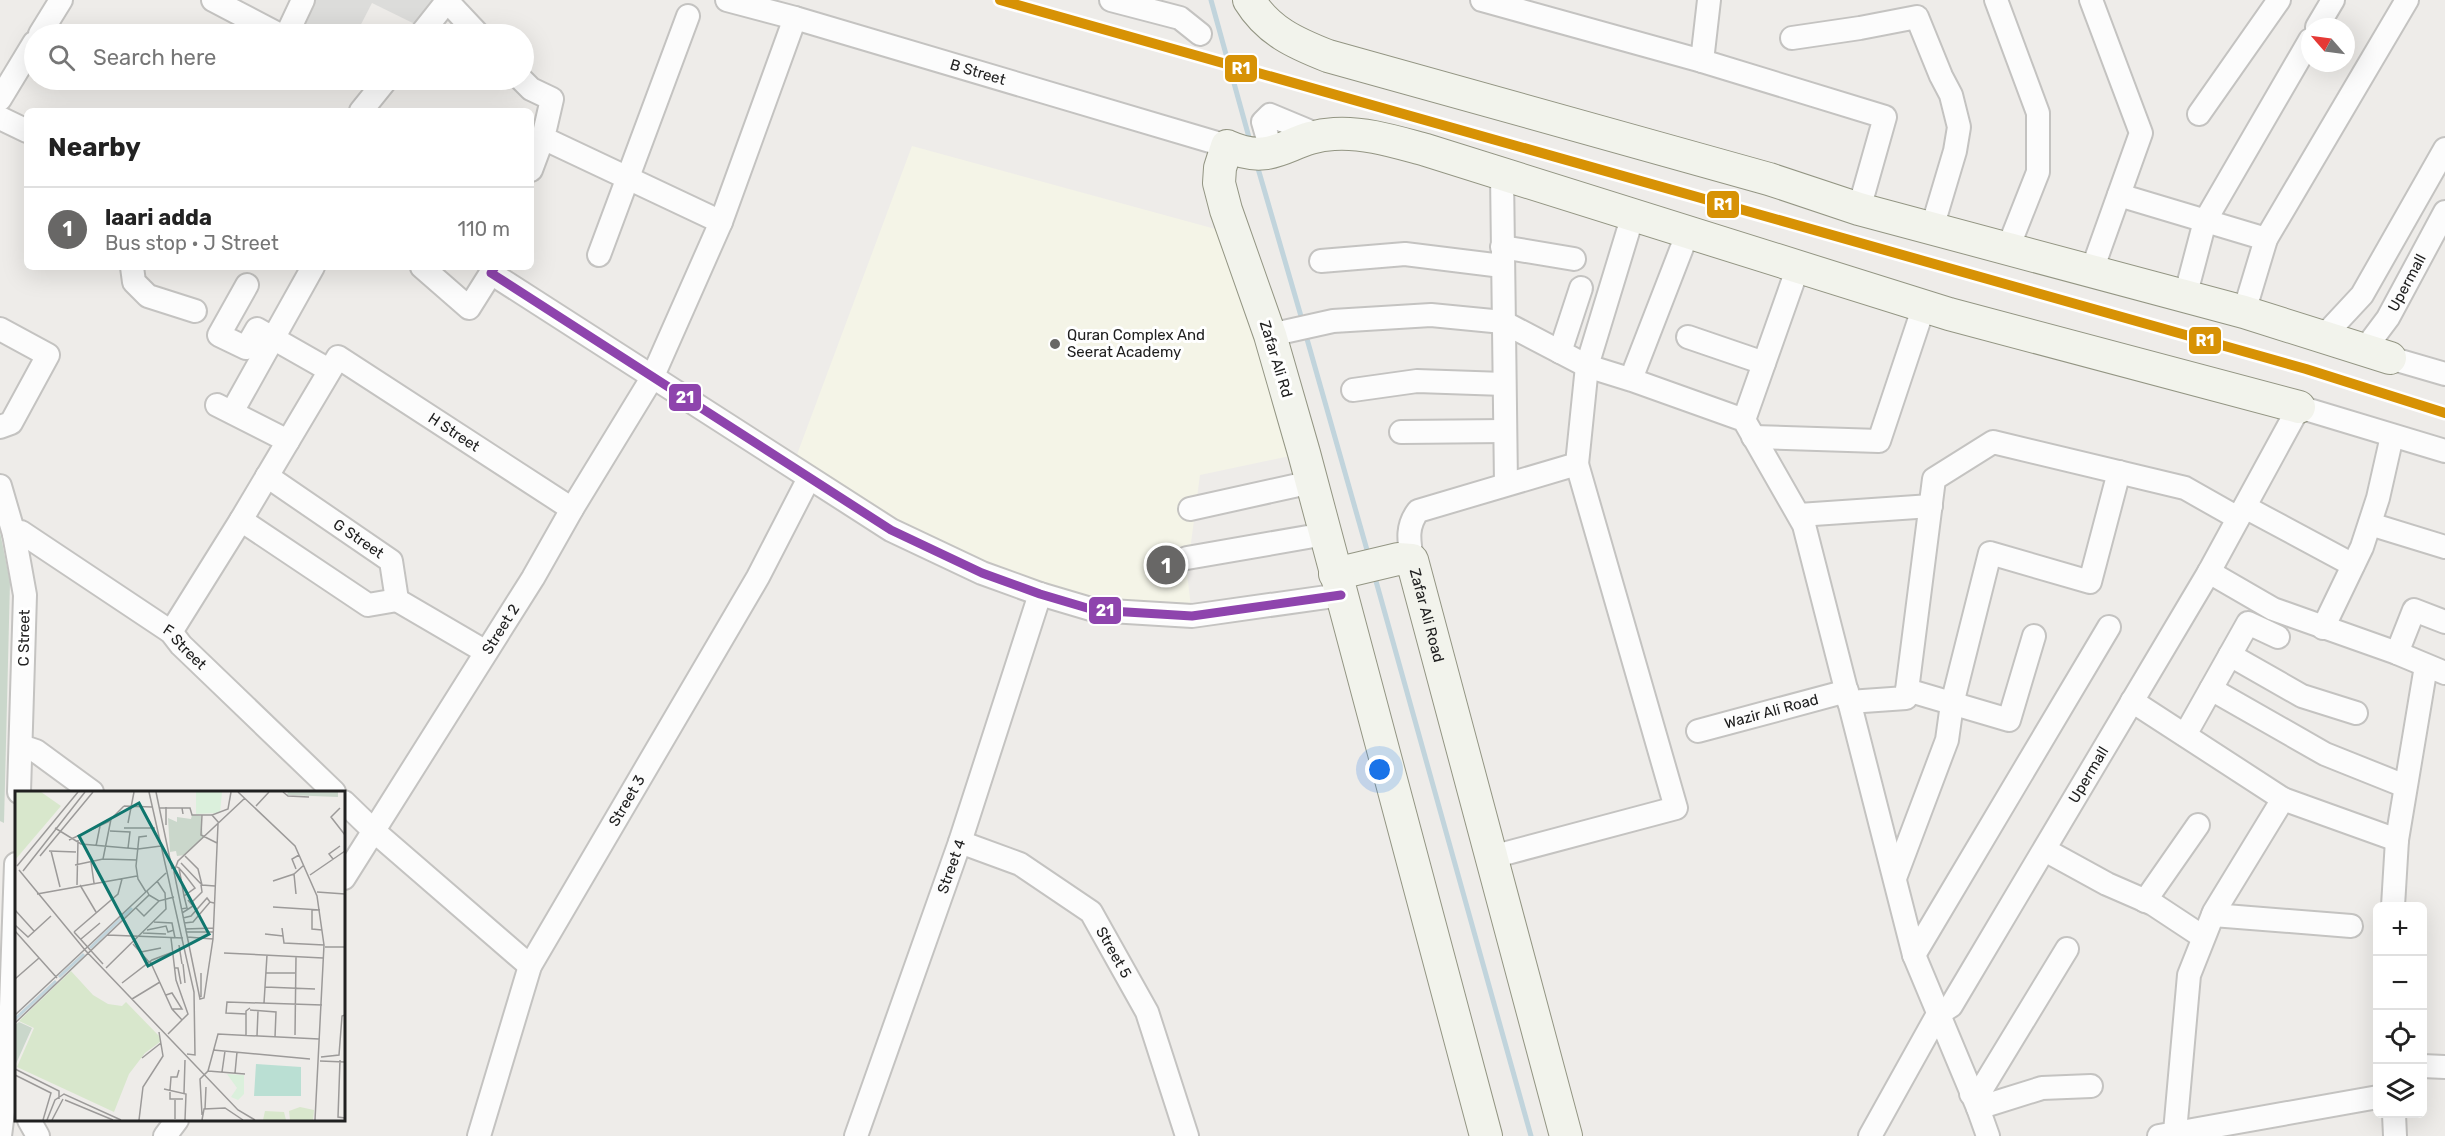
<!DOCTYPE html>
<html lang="en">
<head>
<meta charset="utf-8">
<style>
  :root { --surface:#fff; --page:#f2f2f2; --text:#222; --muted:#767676; --line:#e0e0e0; --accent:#686766 }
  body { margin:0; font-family:Rubik,sans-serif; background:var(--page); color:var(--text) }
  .controls { position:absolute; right:18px; bottom:18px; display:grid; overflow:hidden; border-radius:9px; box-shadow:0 6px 24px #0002 }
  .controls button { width:54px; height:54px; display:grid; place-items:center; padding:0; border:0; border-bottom:2px solid var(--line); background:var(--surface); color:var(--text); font:30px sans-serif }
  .compass { position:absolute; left:2301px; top:18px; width:54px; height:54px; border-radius:50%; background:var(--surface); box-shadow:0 6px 24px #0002; rotate:298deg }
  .you { position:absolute; left:1380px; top:770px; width:21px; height:21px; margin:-15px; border:4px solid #fff; border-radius:50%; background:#1a73e8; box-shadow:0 0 0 9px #1a73e833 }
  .badge { display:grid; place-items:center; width:39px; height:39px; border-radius:50%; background:var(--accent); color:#fff; font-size:20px; font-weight:700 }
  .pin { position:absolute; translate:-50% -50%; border:3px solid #fff; box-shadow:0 2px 6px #0006 }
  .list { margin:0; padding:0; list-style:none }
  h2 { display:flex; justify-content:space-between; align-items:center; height:78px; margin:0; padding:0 24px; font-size:26px }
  h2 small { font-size:20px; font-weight:400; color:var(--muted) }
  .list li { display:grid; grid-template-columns:39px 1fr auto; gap:18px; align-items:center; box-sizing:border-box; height:84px; padding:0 24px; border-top:2px solid var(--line) }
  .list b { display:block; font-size:22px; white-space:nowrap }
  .list p { margin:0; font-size:20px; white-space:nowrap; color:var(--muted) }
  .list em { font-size:20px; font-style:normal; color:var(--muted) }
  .icon { flex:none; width:33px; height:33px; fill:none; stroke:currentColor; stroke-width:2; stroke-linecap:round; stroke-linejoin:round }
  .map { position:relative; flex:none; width:2445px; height:1136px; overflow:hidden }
  .search { position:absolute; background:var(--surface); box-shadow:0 6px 24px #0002; left:24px; top:24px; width:510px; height:66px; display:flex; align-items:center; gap:15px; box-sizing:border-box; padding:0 21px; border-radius:33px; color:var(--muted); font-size:22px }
  .panel { position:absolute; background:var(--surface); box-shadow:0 6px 24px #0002; left:24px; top:108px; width:510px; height:162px; border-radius:9px }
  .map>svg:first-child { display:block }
  .education { fill:#f4f4e7 }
  .religious { fill:#dcdcda }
  .cemetery { fill:#cad7cb }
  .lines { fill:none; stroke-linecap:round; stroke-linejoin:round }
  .stream { stroke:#c1d4dc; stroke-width:5 }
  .street-casing { stroke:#c4c3c1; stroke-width:26 }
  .secondary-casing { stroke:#939583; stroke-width:34 }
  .street { stroke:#fcfcfc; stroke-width:22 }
  .secondary { stroke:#f2f3ec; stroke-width:32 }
  .bus-1-casing { stroke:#fff; stroke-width:14 }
  .bus-1 { stroke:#8e44ad; stroke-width:9 }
  .rail-1-casing { stroke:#fff; stroke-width:15 }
  .rail-1 { stroke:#d79205; stroke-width:10 }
  .poi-dot { fill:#686766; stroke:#fff; stroke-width:2 }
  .labels { text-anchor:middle; stroke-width:6; stroke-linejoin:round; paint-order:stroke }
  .street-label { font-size:15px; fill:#202020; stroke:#fff }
  .poi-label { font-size:15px; fill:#202020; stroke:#fff; text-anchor:start }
  .inset-river { fill:none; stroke:#c1d4dc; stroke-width:3 }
  .inset-road { fill:none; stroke:#9c9a99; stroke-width:1.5 }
  .view { fill:#0f766e; fill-opacity:0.15; stroke:#0f766e; stroke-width:3 }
  .inset-edge { fill:none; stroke:#202020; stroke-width:3 }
  .line-badge { stroke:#fff; stroke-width:2 }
  .badge-label { font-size:16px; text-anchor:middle; font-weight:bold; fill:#fff }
</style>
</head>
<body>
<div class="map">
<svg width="2445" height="1136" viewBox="0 0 2445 1136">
  <rect width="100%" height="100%" fill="#eeece9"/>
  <path class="education" d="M912 146 1241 236 1304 453 1200 475 1187 573 1192 616 1040 594 792 468Z"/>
  <path class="religious" d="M303 0H448L425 29 372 3 356 34H287Z"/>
  <path class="cemetery" d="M0 532 10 582 4 823 0 821Z"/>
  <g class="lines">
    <g class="stream">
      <path d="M1211 0 1250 141"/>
      <path d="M1257 165 1303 323"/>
      <path d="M1305 332 1369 557"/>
      <path d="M1374 574 1531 1136"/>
    </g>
    <defs>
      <g id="street">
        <path d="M213 0 278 34"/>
        <path id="s1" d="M727 0 795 18 1227 146"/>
        <path d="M1111 0 1180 18 1200 34"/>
        <path d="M1482 0 1702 61 1709 0"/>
        <path d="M1996 0 2038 113V172L2008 248"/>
        <path d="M2091 0 2141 133 2092 270"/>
        <path d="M447 1 478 34"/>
        <path d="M2317 27 2333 0"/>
        <path d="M40 34 61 0"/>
        <path d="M287 34 303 0"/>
        <path d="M421 34 448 0"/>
        <path d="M1792 38 1860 28 1917 17 1941 76 1951 95 1959 127 1955 151 1932 228"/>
        <path d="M1702 61 1885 117 1859 209"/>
        <path d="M522 80 531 89 552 99 543 138 721 222"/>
        <path d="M0 99 34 43"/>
        <path d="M361 111 386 80"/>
        <path d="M2199 114 2279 0"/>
        <path d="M0 118 27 131"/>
        <path d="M1272 153 1263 122 1270 115 1318 135"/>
        <path d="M531 170 543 138"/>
        <path d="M1502 174 1506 484"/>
        <path d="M2119 195 2266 239"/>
        <path d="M1502 247 1574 259"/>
        <path d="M599 255 688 16"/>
        <path d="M1321 261 1405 254 1502 266"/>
        <path d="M132 267 134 282 148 296 195 311"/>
        <path d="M422 267 469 308 491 273"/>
        <path d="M495 267 491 273 891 530 982 573 1040 594 1094 610 1192 616 1341 595"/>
        <path d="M247 285 219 335 246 348 257 329 329 370"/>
        <path d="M2185 297 2205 221 2310 40"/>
        <path d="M2244 312 2266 239 2407 0"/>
        <path d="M0 329 48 355 11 423 0 427"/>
        <path d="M1270 335 1333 321 1431 315 1503 322 1587 366 1632 380 1744 420 1804 525 1914 955 1978 1108 1988 1136"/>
        <path d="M1688 337 1764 363"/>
        <path d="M2322 338 2362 295 2445 149"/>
        <path id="s2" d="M2364 350 2388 318 2445 212"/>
        <path d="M1560 352 1581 288"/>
        <path d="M2390 358 2445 374"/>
        <path d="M1631 379 1688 232"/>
        <path d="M1353 390 1417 381 1504 384"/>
        <path d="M217 405 288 441"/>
        <path d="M232 412 313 267"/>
        <path d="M1744 420 1798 267"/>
        <path d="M1401 432 1505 431"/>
        <path d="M1753 437 1879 441 1924 306"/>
        <path id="s3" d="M267 476 391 561 397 600 486 652"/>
        <path d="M0 486 14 534 25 595 19 792"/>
        <path d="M2245 507 2353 565"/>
        <path d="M1190 509 1312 482"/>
        <path d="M1799 515 1931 506"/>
        <path d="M241 520 368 605 397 600"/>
        <path d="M2370 524 2445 547"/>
        <path id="s4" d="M14 534 21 532 171 632 181 645 334 792"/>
        <path d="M1187 558 1325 534"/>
        <path d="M1412 560C1409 541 1406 527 1418 511L1577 464 1587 366 1633 215"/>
        <path d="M2209 572 2273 609 2397 653 2445 673"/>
        <path d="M2323 628 2362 547 2378 498 2392 436"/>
        <path id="s5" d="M171 632 241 520 338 357 572 509"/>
        <path d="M2397 653 2414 610 2445 622"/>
        <path d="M2230 655 2302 696 2356 713"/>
        <path d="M2211 689 2325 754 2405 786"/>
        <path d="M1907 690 2009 720 2034 636"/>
        <path d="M2132 701 2283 799 2397 840"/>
        <path d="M1849 702 1906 698 1934 479 1993 442 2185 488 2238 518"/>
        <path id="s6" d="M1698 731 1847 691"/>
        <path d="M2185 735 2248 623 2278 637"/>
        <path d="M21 746 36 751 92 792"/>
        <path d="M344 802 374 831 530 966"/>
        <path id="s7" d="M960 842 1020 864 1091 912 1147 1012 1187 1136"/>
        <path d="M2045 850 2107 884 2153 904 2203 937"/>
        <path d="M1492 857 1676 808 1577 464"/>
        <path id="s8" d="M344 878 533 578 572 509 652 378 721 222 795 18"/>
        <path d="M1895 878 1947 740 1952 704 1990 553 2090 582 2119 472"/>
        <path d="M2145 901 2198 825"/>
        <path d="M2393 906 2397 840 2426 666"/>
        <path d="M2213 915 2351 926"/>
        <path d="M1914 955 2109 627"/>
        <path d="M2422 1066 2445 1067"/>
        <path d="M1971 1094 1983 1087 2067 949"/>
        <path d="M1978 1108 2042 1088 2091 1086"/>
        <path d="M2394 1114 2395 1136"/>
        <path d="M29 1120 38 1136"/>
        <path d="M2175 1132 2189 975 2214 912 2283 799"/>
        <path d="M0 1136 9 1064 16 864"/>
        <path d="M165 1136 177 1120"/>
        <path id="s9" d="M479 1136 530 966 758 577 809 478"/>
        <path id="s10" d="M856 1136 960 842 1040 594"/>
        <path id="s11" d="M1870 1136 1938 1014 1951 1006 2209 572 2299 407 2445 451"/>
        <path d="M2159 1136 2378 1097"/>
      </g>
      <g id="secondary">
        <path d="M1249 0C1268 31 1295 43 1328 56L1769 179 1859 209 2244 312 2390 358"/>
        <path id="s12" d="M1335 574 1398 559 1412 560 1566 1136"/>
        <path d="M1486 1136 1304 453 1270 335 1226 210 1219 183 1220 168 1227 146C1276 168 1288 136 1334 134 1365 132 1396 142 1426 150L1949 314 2299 407"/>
      </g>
    </defs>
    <use href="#street" class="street-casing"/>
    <use href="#secondary" class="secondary-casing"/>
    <use href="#street" class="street"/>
    <use href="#secondary" class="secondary"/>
    <defs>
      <path id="bus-1" d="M495 267 491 273 891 530 982 573 1040 594 1094 610 1192 616 1341 595"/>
    </defs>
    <use href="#bus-1" class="bus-1-casing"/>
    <use href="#bus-1" class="bus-1"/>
    <defs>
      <path id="rail-1" d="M1000 0 2306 369 2445 413"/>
    </defs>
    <use href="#rail-1" class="rail-1-casing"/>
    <use href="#rail-1" class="rail-1"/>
  </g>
  <circle class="poi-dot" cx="1055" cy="344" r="6"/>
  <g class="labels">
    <g class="street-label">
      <text dy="5" stroke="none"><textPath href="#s1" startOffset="261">B Street</textPath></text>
      <text dy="5" stroke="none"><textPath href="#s2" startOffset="80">Upermall</textPath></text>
      <text transform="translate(1276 359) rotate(73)" y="5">Zafar Ali Rd</text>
      <text dy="5" stroke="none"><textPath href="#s5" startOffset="460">H Street</textPath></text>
      <text dy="5" stroke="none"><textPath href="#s3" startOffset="111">G Street</textPath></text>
      <text dy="5" stroke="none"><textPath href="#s12" startOffset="136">Zafar Ali Road</textPath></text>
      <text dy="5" stroke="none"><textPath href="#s8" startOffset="294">Street 2</textPath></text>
      <text transform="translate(24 638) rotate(-89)" y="5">C Street</text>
      <text dy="5" stroke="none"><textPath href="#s4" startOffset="208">F Street</textPath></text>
      <text dy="5" stroke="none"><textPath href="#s6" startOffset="76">Wazir Ali Road</textPath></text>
      <text dy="5" stroke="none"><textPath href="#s11" startOffset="424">Upermall</textPath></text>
      <text dy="5" stroke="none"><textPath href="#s9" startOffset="369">Street 3</textPath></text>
      <text dy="5" stroke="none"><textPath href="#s10" startOffset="286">Street 4</textPath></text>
      <text dy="5" stroke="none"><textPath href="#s7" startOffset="196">Street 5</textPath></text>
    </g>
    <g class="poi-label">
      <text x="1067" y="340">Quran Complex And<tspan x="1067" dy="17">Seerat Academy</tspan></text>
    </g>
  </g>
  <g transform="translate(15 791)">
    <rect width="330" height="330" fill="#eeece9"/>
    <path d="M0 1H26L46 15 0 69ZM56 180 78 204 93 213 107 215 111 211 145 246V251L130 262 114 283 99 321 2 276 19 237 4 230ZM285 316 299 319 298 329H275L274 320ZM250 320 269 321 271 329H248Z" fill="#d8e7cc"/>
    <path d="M273 1H323V6L272 4ZM177 24 186 25 188 47 170 64 162 65 161 60 155 61 153 27 162 31V26L176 28ZM4 231 17 237 0 275V234Z" fill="#cad7cb"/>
    <path d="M181 1H207L205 22 181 23ZM212 283 229 284V303L223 309 216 306 222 297Z" fill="#dbf0dc"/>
    <path d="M241 273 286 276V305H239Z" fill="#badfd3"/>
    <path class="inset-river" d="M75 157 117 117M44 186 69 163M0 228 41 190"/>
    <path class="inset-road" d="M134 1 179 201 180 264 172 263M141 1 157 78M223 1 280 55 302 105 309 154 300 329M268 1 273 5 294 6M109 15 137 16M241 15 254 1M145 17H167L168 23M167 17H175L177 24H197M325 17 316 26 330 44M187 24 186 44 202 52M113 32 119 1M204 32 197 24 213 18 216 1M203 33 198 148 189 207 185 208 159 81 163 70 230 7M151 34V16M40 37 66 53 123 58 146 55M109 37H140M95 40 115 41 113 57M54 49 93 31 109 15M81 55 85 35M34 60 61 61M36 60 45 96M25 65 78 1M170 65 183 78 187 94 200 95M88 68 96 28M318 68 314 63 325 55M76 71 79 92M166 72 187 94M60 74 88 68 122 69M2 75 63 1M162 76 164 77 170 84 180 97 169 105 164 77M281 78 277 68 284 64M4 79 70 159 223 319 240 329M8 80 70 1M279 83 281 103M295 84 330 60M258 90 279 83 289 74M62 94 63 49M65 94 81 121M131 101 123 88 121 75 124 46 132 45M302 101 330 103M22 103 122 85M134 104 144 110 159 106M177 111 187 101 186 94M258 116 305 119M121 117 129 125 144 110M166 118 172 117 169 105M297 118V138L307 139M0 119 19 140M167 122 178 115 173 109M168 127 176 125 192 107 195 111M139 131 157 132 160 147M169 132 178 131 195 111 199 112M0 134 13 146 36 125M267 137 269 152 309 154M170 138 199 137M132 139 151 135 153 141 159 139M0 140 42 187M59 141 88 173M59 141 103 103 107 88M171 141H199M128 142 151 143M250 143 268 145M92 144 168 147M172 146 198 148M66 148 85 132M118 153 134 171M164 154 167 173M310 156H330M126 161 146 157M209 162 308 167M135 170 157 218 167 229 173 223 161 189 156 147M168 173 170 192M91 177 151 118 150 102 142 90M160 177H163L166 193M251 182H280M0 188 24 167M107 192 137 169 158 161M250 196 300 198M151 204 157 202 167 218H157M186 206V182M117 208 145 191M249 212 252 164M235 219 261 221 260 246M231 223 211 222 212 211 307 214M0 224 151 82M0 232 134 104 132 100M153 243 167 229M231 244V220L235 217M280 244 281 166M242 245 243 220M198 259 295 268M306 266 324 264 327 225 330 224M127 267 146 252M325 269 323 326 330 327M305 270 330 271M0 278 44 300V308M193 280 230 283M207 281 210 260M220 282 222 261M0 284 36 302 28 329M149 298 171 303 170 329M155 299 156 286H162L164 279M155 301V308H168M169 302 170 269M50 309 98 329M190 318 191 296M187 324 185 288 193 280 203 243 304 248M160 328V309M32 329 40 309 49 303 106 329M37 329 48 308M124 329 128 296 148 265 144 241M187 329 189 318 210 317 228 329"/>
    <path class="view" d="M124 12 194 143 133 175 64 45Z"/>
    <rect width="330" height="330" class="inset-edge"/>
  </g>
  <g class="line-badge">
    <rect x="1224" y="54" width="34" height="29" rx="6" fill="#d79205"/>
    <rect x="1706" y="190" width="34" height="29" rx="6" fill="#d79205"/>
    <rect x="2188" y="326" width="34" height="29" rx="6" fill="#d79205"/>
    <rect x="668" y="383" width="34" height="29" rx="6" fill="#8e44ad"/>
    <rect x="1088" y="596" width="34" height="29" rx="6" fill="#8e44ad"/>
  </g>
  <g class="badge-label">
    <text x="1241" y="74">R1</text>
    <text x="1723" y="210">R1</text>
    <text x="2205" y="346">R1</text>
    <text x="685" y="403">21</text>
    <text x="1105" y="616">21</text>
  </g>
</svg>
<div class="controls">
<button>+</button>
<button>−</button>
<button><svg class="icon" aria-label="locate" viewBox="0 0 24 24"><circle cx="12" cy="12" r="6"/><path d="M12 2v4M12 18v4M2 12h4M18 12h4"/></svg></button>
<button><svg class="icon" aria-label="layers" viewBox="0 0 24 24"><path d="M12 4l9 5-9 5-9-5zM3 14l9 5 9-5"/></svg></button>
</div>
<svg class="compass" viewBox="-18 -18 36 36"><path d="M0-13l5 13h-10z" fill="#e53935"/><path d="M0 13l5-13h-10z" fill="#767676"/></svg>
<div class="you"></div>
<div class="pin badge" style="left:1166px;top:565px">1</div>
<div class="search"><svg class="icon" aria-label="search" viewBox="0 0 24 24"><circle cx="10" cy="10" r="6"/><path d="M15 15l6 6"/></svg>Search here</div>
<section class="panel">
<h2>Nearby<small></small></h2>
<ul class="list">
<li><span class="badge">1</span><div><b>laari adda</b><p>Bus stop · J Street</p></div><em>110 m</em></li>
</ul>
</section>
</div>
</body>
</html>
